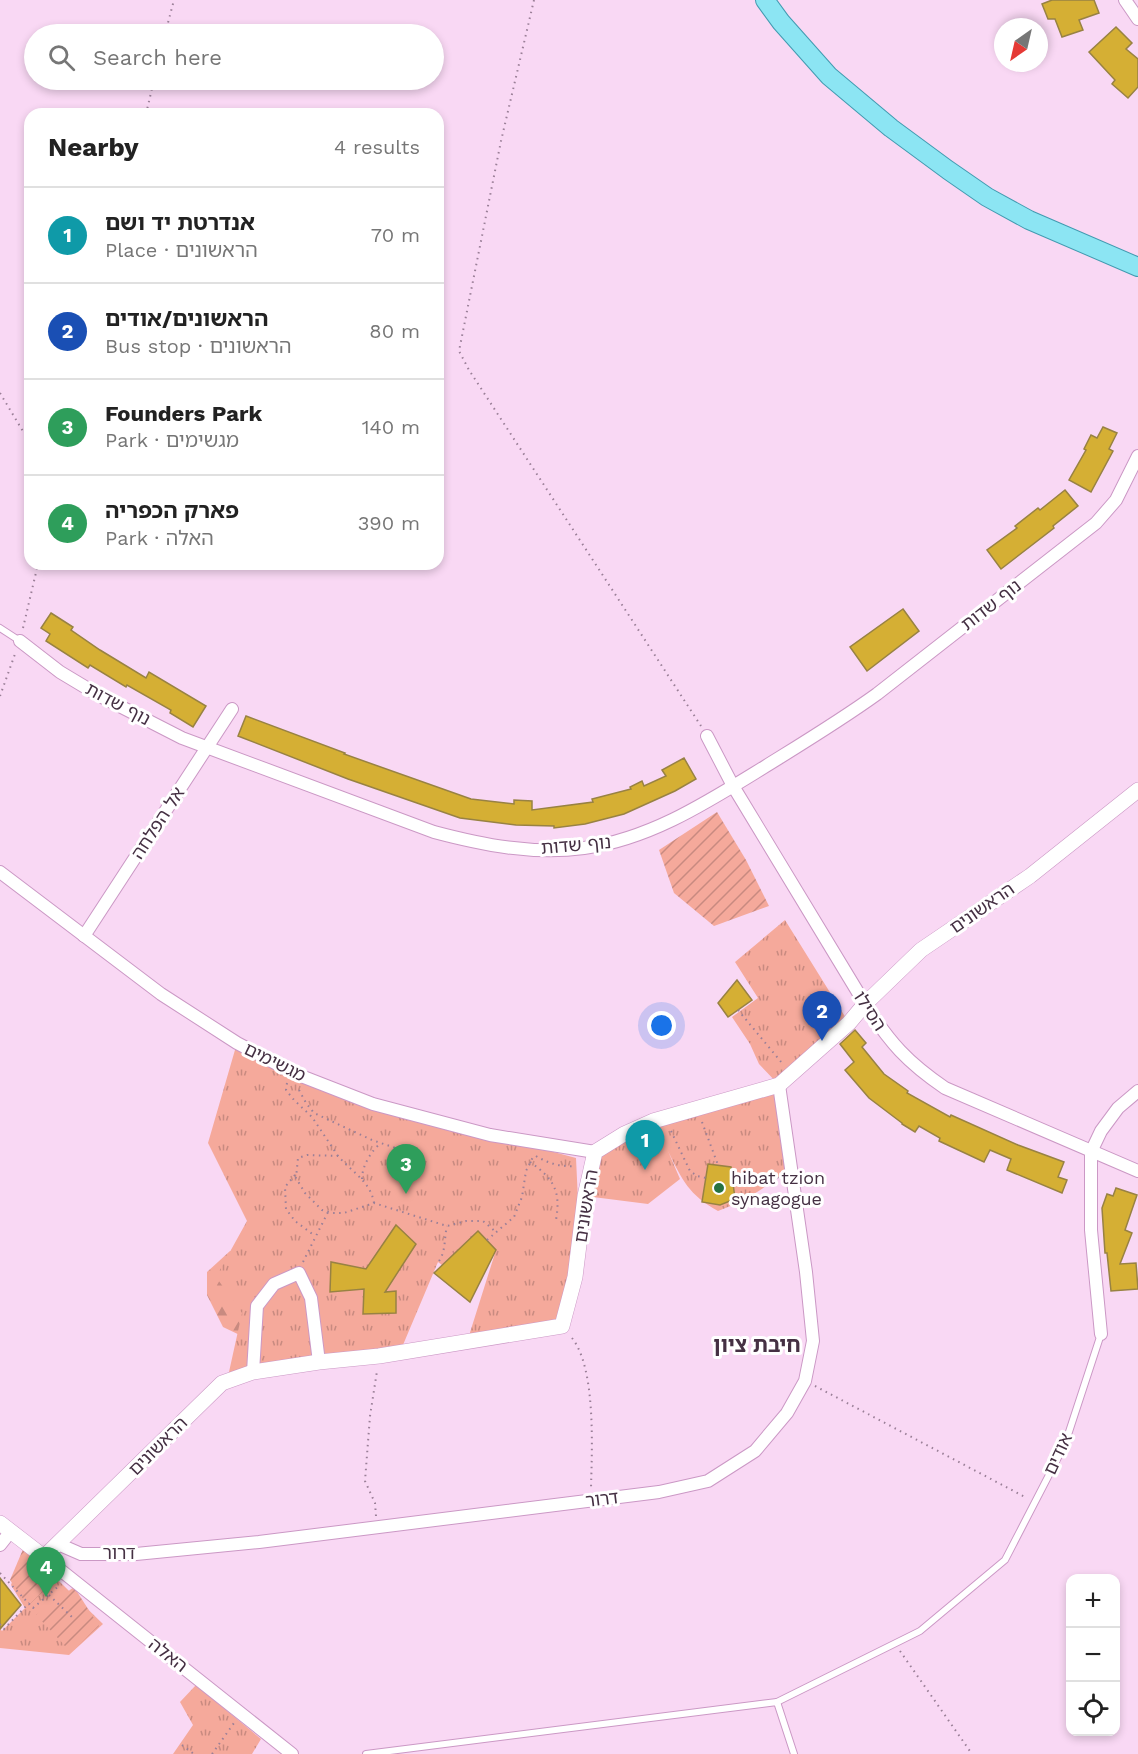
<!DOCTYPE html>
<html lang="en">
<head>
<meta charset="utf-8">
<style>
  :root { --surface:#fff; --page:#f2f2f2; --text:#222; --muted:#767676; --line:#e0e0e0; --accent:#287240 }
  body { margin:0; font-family:"Work Sans","Noto Sans Hebrew",sans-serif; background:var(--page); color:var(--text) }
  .controls { position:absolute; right:18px; bottom:18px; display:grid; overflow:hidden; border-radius:12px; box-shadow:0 3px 9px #0003 }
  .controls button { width:54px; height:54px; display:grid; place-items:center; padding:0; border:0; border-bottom:2px solid var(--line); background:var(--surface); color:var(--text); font:30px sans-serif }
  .compass { position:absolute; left:994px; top:18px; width:54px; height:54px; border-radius:50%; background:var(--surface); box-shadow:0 3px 9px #0003; rotate:214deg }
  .you { position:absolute; left:662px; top:1026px; width:21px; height:21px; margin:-15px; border:4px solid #fff; border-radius:50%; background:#1a73e8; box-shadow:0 0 0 9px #1a73e833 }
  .badge { display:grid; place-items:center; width:39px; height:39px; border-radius:50%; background:var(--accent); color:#fff; font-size:20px; font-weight:700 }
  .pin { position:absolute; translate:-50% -50px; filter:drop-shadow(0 2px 3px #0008) }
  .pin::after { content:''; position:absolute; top:32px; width:21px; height:18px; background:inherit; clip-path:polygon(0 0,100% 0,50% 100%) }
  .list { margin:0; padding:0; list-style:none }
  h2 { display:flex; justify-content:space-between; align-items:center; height:78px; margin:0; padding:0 24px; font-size:26px }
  h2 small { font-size:20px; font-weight:400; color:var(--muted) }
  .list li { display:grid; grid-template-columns:39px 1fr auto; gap:18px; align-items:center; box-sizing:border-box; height:96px; padding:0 24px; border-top:2px solid var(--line) }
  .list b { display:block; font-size:22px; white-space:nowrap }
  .list p { margin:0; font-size:20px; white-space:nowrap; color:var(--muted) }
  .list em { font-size:20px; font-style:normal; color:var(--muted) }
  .icon { flex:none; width:33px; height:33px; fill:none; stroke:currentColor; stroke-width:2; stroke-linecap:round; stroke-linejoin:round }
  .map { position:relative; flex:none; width:1138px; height:1754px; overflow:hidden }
  .search { position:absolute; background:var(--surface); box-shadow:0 3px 9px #0003; left:24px; top:24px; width:420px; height:66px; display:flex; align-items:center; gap:15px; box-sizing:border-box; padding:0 21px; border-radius:33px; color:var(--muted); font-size:22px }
  .panel { position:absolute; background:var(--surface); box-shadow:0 3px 9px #0003; left:24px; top:108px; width:420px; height:462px; border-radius:18px }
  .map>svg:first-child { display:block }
  .forest { fill:url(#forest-firs) }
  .park { fill:url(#park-tufts) }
  .garden { fill:url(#garden-furrows) }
  .building { fill:#d5af34; stroke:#988243; stroke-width:1.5 }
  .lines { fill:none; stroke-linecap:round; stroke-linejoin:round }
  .service-casing { stroke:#cb98c5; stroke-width:8 }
  .minor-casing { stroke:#cb98c5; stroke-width:14 }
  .tertiary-casing { stroke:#cb98c5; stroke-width:16 }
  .primary-casing { stroke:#429ab0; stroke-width:20 }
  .path { stroke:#9a7f97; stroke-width:2; stroke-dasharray:1.5 4.5; stroke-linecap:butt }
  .service { stroke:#fff; stroke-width:6 }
  .minor { stroke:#fff; stroke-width:12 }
  .tertiary { stroke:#fff; stroke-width:15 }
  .primary { stroke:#8ce5f3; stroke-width:18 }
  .poi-dot { fill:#287240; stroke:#fff; stroke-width:2 }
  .labels { text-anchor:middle; stroke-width:6; stroke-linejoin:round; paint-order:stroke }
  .street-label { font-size:18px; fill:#453043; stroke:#fff }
  .poi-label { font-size:18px; fill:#453043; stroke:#fff; text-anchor:start }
  .quarter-label { font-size:21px; font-weight:bold; fill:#453043; stroke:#fff }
</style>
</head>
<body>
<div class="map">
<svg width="1138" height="1754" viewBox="0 0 1138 1754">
  <defs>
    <pattern id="forest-firs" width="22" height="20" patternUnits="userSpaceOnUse" patternTransform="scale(1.5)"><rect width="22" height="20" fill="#f5a99b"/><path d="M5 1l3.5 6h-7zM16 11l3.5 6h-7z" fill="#c88a80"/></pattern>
    <pattern id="park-tufts" width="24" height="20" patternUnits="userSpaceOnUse" patternTransform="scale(1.5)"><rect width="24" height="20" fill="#f5a99b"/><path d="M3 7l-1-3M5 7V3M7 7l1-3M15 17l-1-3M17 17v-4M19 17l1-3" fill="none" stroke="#c88a80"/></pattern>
    <pattern id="garden-furrows" width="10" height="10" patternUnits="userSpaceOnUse" patternTransform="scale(1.5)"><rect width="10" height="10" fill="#f5a99b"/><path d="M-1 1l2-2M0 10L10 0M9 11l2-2" fill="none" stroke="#c88a80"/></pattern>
  </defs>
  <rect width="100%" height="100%" fill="#f9d8f4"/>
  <path class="forest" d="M230 1251H256L246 1338 223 1327 207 1295V1272Z"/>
  <g class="park">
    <path d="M785 920 849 1023 779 1085 759 1064 750 1044 732 1017 758 998 735 962Z"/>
    <path d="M237 1043 309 1086 576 1158 580 1243 562 1326 467 1342 496 1250 478 1231 442 1265 438 1262 400 1352 227 1381 242 1313 216 1277 247 1221 208 1143Z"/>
    <path d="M780 1092 785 1171C765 1189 744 1201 718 1211 689 1195 682 1180 668 1151L680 1179 648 1204 585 1196 596 1152 653 1121Z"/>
    <path d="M24 1547 103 1624 69 1655 0 1648V1629L2 1631 25 1608 11 1585Z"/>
    <path d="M196 1685 261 1739 252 1754H173L193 1725 180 1702Z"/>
  </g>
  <g class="garden">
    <path d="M717 812 746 860 769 906 714 926 674 893 659 850Z"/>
    <path d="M24 1547 54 1581 28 1606 10 1580Z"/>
    <path d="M74 1587 99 1626 71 1652 36 1615Z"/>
  </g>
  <g class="building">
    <path d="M1052 0H1094L1099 13 1079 20 1083 30 1062 37 1055 19H1048L1042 4Z"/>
    <path d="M1116 27 1132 43 1126 49 1138 59V87L1128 98 1112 84 1115 80 1089 52Z"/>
    <path d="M1103 427 1117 433 1109 449 1113 451 1091 492 1069 480 1086 450 1084 449 1091 435 1097 438Z"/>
    <path d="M1065 490 1078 506 1053 526 1054 528 1001 569 987 550 1017 528 1015 526 1038 508 1040 510Z"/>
    <path d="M903 609 919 631 867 671 850 647Z"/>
    <path d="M51 613 73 627 71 630 100 650 146 678 149 672 206 706 193 727 170 713 171 710 127 685 126 687 90 665 88 668 46 641 50 634 41 628Z"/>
    <path d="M246 716 345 753 344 754 471 799 514 804V800L532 801V810L593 802 592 799 631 789 630 787 642 781 644 786 666 776 662 770 684 758 696 779 675 791 624 814 585 824 554 828V826L516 825 460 818 348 779 238 736Z"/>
    <path d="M737 980 752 1000 728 1017 718 1003Z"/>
    <path d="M855 1030 866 1043 862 1047 884 1074 908 1091 907 1093 950 1117 951 1115 1018 1145 1064 1162 1058 1177 1067 1180 1062 1193 1007 1170 1011 1159 990 1150 984 1162 939 1141 940 1138 919 1126 915 1132 902 1124V1123L869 1098 845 1070 854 1062 840 1044Z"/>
    <path d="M708 1164 731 1167 735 1199 720 1205 702 1202Z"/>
    <path d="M1116 1188 1137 1195 1125 1230 1132 1233 1120 1264 1136 1263 1138 1289 1111 1291 1107 1253H1105L1102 1208 1107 1194 1113 1196Z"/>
    <path d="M396 1225 416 1244 385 1292 396 1291V1313L363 1314 364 1289 330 1292 331 1262 366 1269Z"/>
    <path d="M478 1231 496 1250 470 1302 434 1273Z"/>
    <path d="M0 1578 21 1605 0 1629Z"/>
  </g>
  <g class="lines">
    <defs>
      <g id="service">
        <path d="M0 628 20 641"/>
        <path d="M777 1702 920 1631 1005 1560 1065 1444 1101 1334"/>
        <path d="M366 1754 777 1702 794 1754"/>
      </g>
      <g id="minor">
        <path d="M1125 0 1138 19"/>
        <path d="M20 641 60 672 100 696 182 738 434 832C483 845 533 855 584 848 651 839 709 801 766 766 803 743 841 720 877 694L1096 523 1116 500 1138 456"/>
        <path d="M707 736 733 786 865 1004C890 1043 907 1062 945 1088L1138 1171"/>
        <path d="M0 872 161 994 237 1043 296 1074 373 1104 490 1135 595 1152"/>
        <path d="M84 936 232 709"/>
        <path d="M1101 1334 1091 1230V1152L1101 1131 1118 1108 1138 1091"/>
        <path d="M253 1372 257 1306 274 1284 299 1273 311 1298 319 1362"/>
        <path d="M58 1544 81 1554H136L259 1542 659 1492 708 1481 755 1451 787 1413 805 1381 813 1341 806 1272 779 1085"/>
        <path d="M0 1545 11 1531"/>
        <path d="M44 1557 292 1754"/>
      </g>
      <path id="tertiary" d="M0 1523 44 1557 222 1383 253 1372 319 1362 379 1356 562 1326 575 1277 585 1196 595 1152 624 1134 653 1121 779 1085 849 1023 865 1004 921 950 1030 876 1138 790"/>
      <path id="primary" d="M765 0 781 22 829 76 891 128 948 170 987 197 1029 220 1138 267"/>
    </defs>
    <use href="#service" class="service-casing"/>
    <use href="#minor" class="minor-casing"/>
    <use href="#tertiary" class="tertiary-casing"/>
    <use href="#primary" class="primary-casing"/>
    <g class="path">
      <path d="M534 0 501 141 459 351 469 370 701 726"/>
      <path d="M165 34 174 0"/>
      <path d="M146 114 154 80"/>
      <path d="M0 393 30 443"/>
      <path d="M23 628 38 564"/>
      <path d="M0 696 15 654"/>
      <path d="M738 1010 782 1063"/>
      <path d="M287 1083 286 1090 294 1100 312 1117 338 1156"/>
      <path d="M299 1090 306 1103 314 1113 372 1140 413 1154"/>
      <path d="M702 1122 718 1165"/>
      <path d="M671 1131 690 1171 697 1176 706 1178"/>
      <path d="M536 1156C549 1164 562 1167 576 1166"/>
      <path d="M530 1162C554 1179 561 1191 556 1220"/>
      <path d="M295 1175 285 1187 286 1209 295 1221 315 1236"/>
      <path d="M362 1179C362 1166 371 1151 381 1143"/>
      <path d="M742 1179C755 1184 765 1182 779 1177"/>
      <path d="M374 1203C371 1182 351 1171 338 1156L307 1155 298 1158 296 1178 305 1193 322 1210 333 1213H344L374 1203 447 1226 466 1221H483L496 1232"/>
      <path d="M487 1240 514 1217 522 1197 526 1171 534 1155"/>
      <path d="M439 1261C446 1251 444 1238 447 1226"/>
      <path d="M303 1262 328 1212"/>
      <path d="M572 1338C596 1368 592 1449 591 1488"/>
      <path d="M815 1386 1025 1497"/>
      <path d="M376 1516 375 1503 365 1481 370 1416 377 1371"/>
      <path d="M0 1573 33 1608 60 1585"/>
      <path d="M49 1595 74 1619"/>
      <path d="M0 1624 4 1629 29 1603"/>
      <path d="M900 1651 972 1754"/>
      <path d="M182 1745 194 1754"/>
      <path d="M212 1754 234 1723"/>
    </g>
    <use href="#service" class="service"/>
    <use href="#minor" class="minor"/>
    <use href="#tertiary" class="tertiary"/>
    <use href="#primary" class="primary"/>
  </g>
  <circle class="poi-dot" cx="719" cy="1188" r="6"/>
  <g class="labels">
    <g class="street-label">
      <text transform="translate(991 605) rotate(-38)" y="6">נוף שדות</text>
      <text transform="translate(118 704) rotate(28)" y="6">נוף שדות</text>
      <text transform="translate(158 823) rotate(-57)" y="6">אל הפלחה</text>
      <text transform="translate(576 845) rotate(-5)" y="6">נוף שדות</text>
      <text transform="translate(982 908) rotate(-35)" y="6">הראשונים</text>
      <text transform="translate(870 1011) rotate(57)" y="6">הסילו</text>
      <text transform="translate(275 1062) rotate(26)" y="6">מגשימים</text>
      <text transform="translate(586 1206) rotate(-81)" y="6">הראשונים</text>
      <text transform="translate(158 1446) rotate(-45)" y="6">הראשונים</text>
      <text transform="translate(1058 1454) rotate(-65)" y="6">אודים</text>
      <text transform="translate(602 1499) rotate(-7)" y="6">דרור</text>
      <text x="119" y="1559">דרור</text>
      <text transform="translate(168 1655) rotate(38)" y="6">האלה</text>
    </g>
    <g class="poi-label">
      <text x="731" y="1184">hibat tzion<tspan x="731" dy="21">synagogue</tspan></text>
    </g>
    <g class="quarter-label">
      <text x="757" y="1352">חיבת ציון</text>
    </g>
  </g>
</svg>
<div class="controls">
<button>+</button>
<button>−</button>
<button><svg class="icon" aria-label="locate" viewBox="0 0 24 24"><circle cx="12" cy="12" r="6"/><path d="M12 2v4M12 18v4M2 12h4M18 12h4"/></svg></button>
</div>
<svg class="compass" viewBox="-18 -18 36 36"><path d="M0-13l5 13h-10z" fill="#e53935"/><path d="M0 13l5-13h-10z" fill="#767676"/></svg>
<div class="you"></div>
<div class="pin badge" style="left:645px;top:1170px;background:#0f9aa8">1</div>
<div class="pin badge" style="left:822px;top:1041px;background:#1a4fb4">2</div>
<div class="pin badge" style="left:406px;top:1194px;background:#2e9e5b">3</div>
<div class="pin badge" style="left:46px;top:1597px;background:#2e9e5b">4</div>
<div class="search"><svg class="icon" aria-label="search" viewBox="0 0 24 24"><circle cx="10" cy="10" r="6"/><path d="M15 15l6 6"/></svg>Search here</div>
<section class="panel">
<h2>Nearby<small>4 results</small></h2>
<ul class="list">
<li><span class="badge" style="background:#0f9aa8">1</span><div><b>אנדרטת יד ושם</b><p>Place · הראשונים</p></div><em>70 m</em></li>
<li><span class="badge" style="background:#1a4fb4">2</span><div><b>הראשונים/אודים</b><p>Bus stop · הראשונים</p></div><em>80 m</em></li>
<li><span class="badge" style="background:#2e9e5b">3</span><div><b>Founders Park</b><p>Park · מגשימים</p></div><em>140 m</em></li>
<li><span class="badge" style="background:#2e9e5b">4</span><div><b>פארק הכפריה</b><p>Park · האלה</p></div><em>390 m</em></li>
</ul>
</section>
</div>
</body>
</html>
